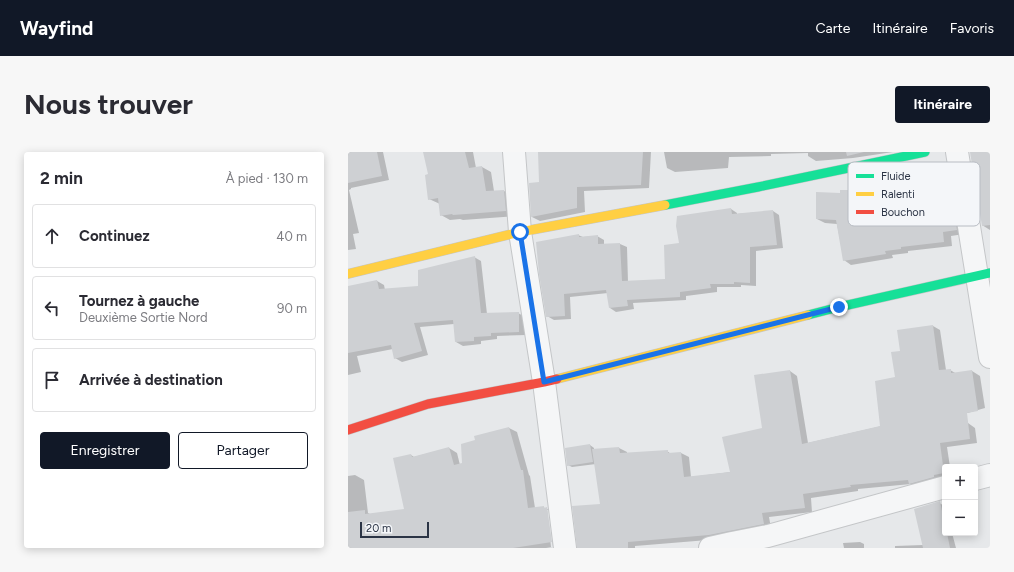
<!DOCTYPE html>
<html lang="fr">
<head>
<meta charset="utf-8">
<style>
  :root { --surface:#fff; --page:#f7f7f7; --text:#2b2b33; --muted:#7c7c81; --line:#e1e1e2; --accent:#111827 }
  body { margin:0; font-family:Figtree,sans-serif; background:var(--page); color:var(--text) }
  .controls { position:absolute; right:12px; bottom:12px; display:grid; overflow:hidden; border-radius:4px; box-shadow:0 2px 10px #0003 }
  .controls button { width:36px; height:36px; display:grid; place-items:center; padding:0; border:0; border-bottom:1px solid var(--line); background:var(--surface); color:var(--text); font:20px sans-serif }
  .scale { position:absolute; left:12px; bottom:10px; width:69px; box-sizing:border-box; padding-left:4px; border:2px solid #2b3445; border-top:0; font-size:11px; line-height:14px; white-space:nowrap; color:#2b3445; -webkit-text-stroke:3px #f4f6f9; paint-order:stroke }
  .stop { position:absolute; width:12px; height:12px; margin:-9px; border:3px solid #1a73e8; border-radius:50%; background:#fff }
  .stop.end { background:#1a73e8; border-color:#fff; box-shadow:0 1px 4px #0008 }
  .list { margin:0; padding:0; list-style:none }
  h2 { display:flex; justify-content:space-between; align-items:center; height:52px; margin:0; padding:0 16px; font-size:17px }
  h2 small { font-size:13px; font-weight:400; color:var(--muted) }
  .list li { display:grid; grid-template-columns:26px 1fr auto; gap:12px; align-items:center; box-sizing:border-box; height:64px; margin:0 8px 8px; padding:0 8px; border:1px solid var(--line); border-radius:4px }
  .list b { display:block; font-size:15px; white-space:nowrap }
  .list p { margin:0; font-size:13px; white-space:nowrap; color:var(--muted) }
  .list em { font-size:13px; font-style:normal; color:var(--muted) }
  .actions { display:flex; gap:8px; padding:12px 16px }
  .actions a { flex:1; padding:9px 0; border:1px solid var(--accent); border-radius:4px; text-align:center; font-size:14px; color:var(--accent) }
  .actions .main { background:var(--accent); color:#fff }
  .icon { flex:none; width:22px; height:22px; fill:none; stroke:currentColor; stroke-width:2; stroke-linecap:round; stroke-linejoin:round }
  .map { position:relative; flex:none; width:642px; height:396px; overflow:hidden; border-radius:4px }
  header { display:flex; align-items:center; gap:24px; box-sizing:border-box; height:56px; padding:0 20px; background:var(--accent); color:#fff }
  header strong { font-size:19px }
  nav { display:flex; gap:22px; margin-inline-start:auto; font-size:14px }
  .intro { display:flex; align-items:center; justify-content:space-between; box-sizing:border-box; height:96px; padding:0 24px }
  h1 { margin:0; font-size:28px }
  .button { padding:10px 18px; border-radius:4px; background:var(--accent); color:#fff; font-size:14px; font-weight:700 }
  main { display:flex; gap:24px; padding:0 24px }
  aside { flex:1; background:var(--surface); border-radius:4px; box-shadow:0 2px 10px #0003 }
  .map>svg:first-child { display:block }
  .shadow { fill:#0003; fill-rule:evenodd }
  .building { fill:#ced0d3 }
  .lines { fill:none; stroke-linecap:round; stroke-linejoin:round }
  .street-casing { stroke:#c4c6c8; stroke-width:24 }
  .fast-casing { stroke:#c4c6c8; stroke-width:10 }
  .slow-casing { stroke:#c4c6c8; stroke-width:10 }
  .jam-casing { stroke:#c4c6c8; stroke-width:10 }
  .street { stroke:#f5f6f7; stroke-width:22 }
  .fast { stroke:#16e098; stroke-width:9 }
  .slow { stroke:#ffcf43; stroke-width:9 }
  .jam { stroke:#f24e42; stroke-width:9 }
  .route { stroke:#1a73e8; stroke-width:5 }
  .key { fill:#f4f6f9; stroke:#b8bcc3; stroke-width:1 }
  .key-label { font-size:11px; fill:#2b3445 }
</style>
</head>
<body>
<header>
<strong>Wayfind</strong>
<nav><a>Carte</a><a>Itinéraire</a><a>Favoris</a></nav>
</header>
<div class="intro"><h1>Nous trouver</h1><a class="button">Itinéraire</a></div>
<main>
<aside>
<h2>2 min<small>À pied · 130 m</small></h2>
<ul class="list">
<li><svg class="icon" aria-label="ahead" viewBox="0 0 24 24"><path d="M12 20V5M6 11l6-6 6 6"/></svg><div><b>Continuez</b></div><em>40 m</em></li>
<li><svg class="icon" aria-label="left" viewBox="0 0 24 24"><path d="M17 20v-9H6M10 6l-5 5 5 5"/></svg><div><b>Tournez à gauche</b><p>Deuxième Sortie Nord</p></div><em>90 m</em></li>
<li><svg class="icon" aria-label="arrive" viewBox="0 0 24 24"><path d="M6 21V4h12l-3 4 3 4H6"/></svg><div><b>Arrivée à destination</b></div></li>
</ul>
<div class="actions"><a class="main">Enregistrer</a><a>Partager</a></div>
</aside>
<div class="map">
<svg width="642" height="396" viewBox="0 0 642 396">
  <rect width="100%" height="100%" fill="#e6e8ea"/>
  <g class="shadow">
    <path d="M0 0H35L41 28 3 36V37L1 38 11 81 5 82 8 97 0 98Z"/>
    <path d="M76 0H125L128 16 134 15 143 20 146 39H156L165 44 167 64 115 68 112 67 102 68 93 63 92 52 81 47V23Z"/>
    <path d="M191 0H303L301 36 236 39 237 60 192 69 184 65 192 31Z"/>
    <path d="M316 0H545L505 6 468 9 460 4V1L423 2V4L381 5 380 16 327 20 319 16Z"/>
    <path d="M642 6V78L634 73Z"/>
    <path d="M598 14 606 19 616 82 603 84 604 94 560 99V101L544 103 545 106 503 113 496 108 489 72 477 71 469 67 493 42 505 39 556 18 561 21Z"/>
    <path d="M383 57 389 61V62L425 59 431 63 435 96 408 99V134L393 133V135H369V140L338 144V148L285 151 286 157 268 160 262 156 260 141 222 145 223 167 206 168 199 164 230 83 235 85 249 84 256 88V93L272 92 279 95 280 130 318 128 332 92Z"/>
    <path d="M126 105 133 109 139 162 170 161 177 165 178 183 149 184V187L133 189V192L115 194 108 190 106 172 72 175 80 203 54 210 47 206 45 197 9 204 13 220 0 223V135L29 129 36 133 37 138 71 135Z"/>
    <path d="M585 174 592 178 598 218H602L609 222 624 219 632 224 637 256 595 268 620 271 627 276 629 291 599 295 602 315H597V326L569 336 563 332 510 337V339L463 346 464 360 421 365 423 376 360 388 287 394V396H230L254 353 248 312 224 315 220 313 242 293 246 296V298L271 296 279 300V302L319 299 323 302 333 301 341 305 343 325 383 320 415 276 442 219 449 224 460 291 534 274 548 226 553 200Z"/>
    <path d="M161 276 169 280 181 323 182 324 187 356 195 355 207 361 211 394 198 396H60L57 358 63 303 66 305 101 296 109 301 112 313 115 312 128 289ZM199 358H201L205 395H203Z"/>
    <path d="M7 323 16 328 20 361 26 364 29 396H0V324Z"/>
    <path d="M591 351 597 354V381H604L608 396H547V394L575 393Z"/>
    <path d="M512 390 516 392V396H496L495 391Z"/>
  </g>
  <g class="building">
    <path d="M0 0H29L34 24 0 31Z"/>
    <path d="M75 0H117L121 16 134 14 138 39 156 38 158 59 105 63 104 62 92 64 90 46 80 48 77 23 80 22Z"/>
    <path d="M190 0H295L293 33 229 35V56L183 65 181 31 191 30Z"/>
    <path d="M498 0H516L499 4Z"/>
    <path d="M622 0H642V73L634 74Z"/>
    <path d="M598 13 609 78 595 80 596 90 553 95V97L537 99 538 102 495 109 488 68 468 67V40L492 41V38H504L502 28 556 17V21Z"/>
    <path d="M383 56 384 62 425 58 429 93 402 95V131L386 130V132H362L363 136 332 140V145L279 148 280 154 261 156 258 138 216 142 217 164 198 165 191 122 188 90 231 82V85L250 83V92L272 91 274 129 317 127 316 93 331 91 328 74 329 64Z"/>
    <path d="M127 104 133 161 171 160V180L143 181V184L126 185V189L107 190 105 168 66 171 74 199 46 207 43 193 0 201V134L29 128 31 137 70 134V118Z"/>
    <path d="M585 173 591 218 603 217V221L624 218 630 259 619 261 622 287 592 291 596 321 586 323V325L561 332 560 328 502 333 503 335 455 342 457 356 414 361 416 372 361 383 280 390V396H229L224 354 252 352 244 297 271 295 272 301 320 298V301L333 300 336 325 382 320 374 285 414 276 406 223 442 218 454 292 532 274 527 229 547 225 543 200 552 199 549 178Z"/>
    <path d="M161 275 173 318H175L180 356 196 354V356L199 355 204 390 165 396H0V360L17 358V362L56 357 45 306 63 302 64 305 101 295 106 313 114 311 113 292 127 288 126 284Z"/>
    <path d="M242 292 245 310 219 314 217 296Z"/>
    <path d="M592 349 597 374V381H599L602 396H575L566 357Z"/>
  </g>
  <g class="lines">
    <defs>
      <g id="street">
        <path d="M166 0 172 80 196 230 217 396"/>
        <path d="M609 0 642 205"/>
        <path d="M627 327 642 323"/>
        <path d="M362 396 384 391 420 384 597 335"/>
      </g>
      <g id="fast">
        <path d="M317 53 410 35 577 0"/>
        <path d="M460 163 491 155 642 121"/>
      </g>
      <g id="slow">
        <path d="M0 122 172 80 317 53"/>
        <path d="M209 227 460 163"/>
      </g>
      <path id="jam" d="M0 278 80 252 196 230 209 227"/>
    </defs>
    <use href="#street" class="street-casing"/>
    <use href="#fast" class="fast-casing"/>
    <use href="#slow" class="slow-casing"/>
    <use href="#jam" class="jam-casing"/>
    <use href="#street" class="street"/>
    <use href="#fast" class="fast"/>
    <use href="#slow" class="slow"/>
    <use href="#jam" class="jam"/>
  </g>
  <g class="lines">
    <path class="route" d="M172 80 196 230 491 155"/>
  </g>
  <rect x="500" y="10" width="132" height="64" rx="6" class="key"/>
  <rect x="508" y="22" width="18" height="4" fill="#16e098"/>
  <rect x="508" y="40" width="18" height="4" fill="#ffcf43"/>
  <rect x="508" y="58" width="18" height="4" fill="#f24e42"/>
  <g class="key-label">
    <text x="533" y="28">Fluide</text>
    <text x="533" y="46">Ralenti</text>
    <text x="533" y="64">Bouchon</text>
  </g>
</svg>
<div class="controls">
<button>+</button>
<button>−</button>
</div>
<div class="scale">20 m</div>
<div class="stop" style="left:172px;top:80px"></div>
<div class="stop end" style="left:491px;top:155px"></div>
</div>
</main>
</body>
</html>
